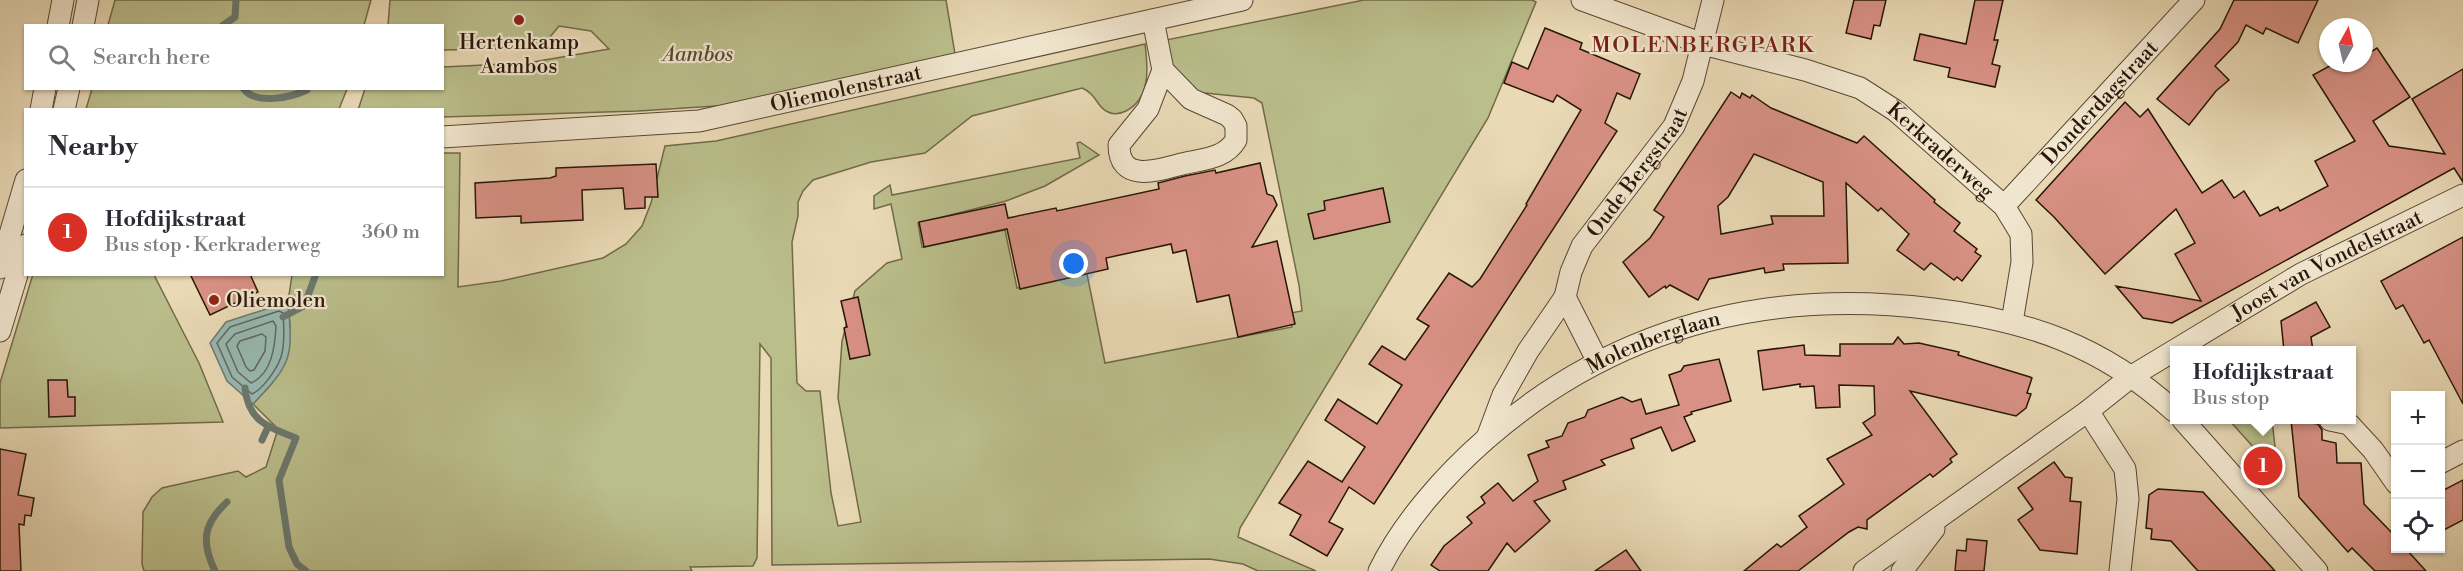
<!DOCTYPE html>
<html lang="en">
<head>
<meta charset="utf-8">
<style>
  :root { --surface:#fff; --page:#f2f2f3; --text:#2b2b33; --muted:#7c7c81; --line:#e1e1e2; --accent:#d93025 }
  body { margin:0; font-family:"Libre Bodoni",serif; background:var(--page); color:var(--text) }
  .controls { position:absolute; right:18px; bottom:18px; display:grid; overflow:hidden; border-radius:0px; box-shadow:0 2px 4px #0004 }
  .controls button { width:54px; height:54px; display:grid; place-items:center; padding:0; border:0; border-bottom:2px solid var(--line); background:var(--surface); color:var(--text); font:30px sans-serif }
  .compass { position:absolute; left:2319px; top:18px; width:54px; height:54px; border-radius:50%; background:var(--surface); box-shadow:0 2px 4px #0004; rotate:8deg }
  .you { position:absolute; left:1074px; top:264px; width:21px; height:21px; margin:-15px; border:4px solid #fff; border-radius:50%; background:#1a73e8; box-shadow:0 0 0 9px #1a73e833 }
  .badge { display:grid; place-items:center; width:39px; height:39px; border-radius:50%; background:var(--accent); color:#fff; font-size:20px; font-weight:700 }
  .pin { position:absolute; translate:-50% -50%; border:3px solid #fff; box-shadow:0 2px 6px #0006 }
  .popup { position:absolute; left:2170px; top:346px; width:186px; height:78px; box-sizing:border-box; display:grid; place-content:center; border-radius:0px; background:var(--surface); filter:drop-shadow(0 2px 4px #0005); font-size:20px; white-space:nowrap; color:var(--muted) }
  .popup b { font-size:22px; color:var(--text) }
  .popup::after { content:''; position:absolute; left:50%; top:100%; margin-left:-12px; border:12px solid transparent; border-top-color:var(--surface) }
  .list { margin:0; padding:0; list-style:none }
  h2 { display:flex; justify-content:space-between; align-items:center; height:78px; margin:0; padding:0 24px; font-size:26px }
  h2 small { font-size:20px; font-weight:400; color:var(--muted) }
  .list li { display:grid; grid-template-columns:39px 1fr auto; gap:18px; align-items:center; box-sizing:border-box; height:90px; padding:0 24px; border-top:2px solid var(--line) }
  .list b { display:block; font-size:22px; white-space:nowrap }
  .list p { margin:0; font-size:20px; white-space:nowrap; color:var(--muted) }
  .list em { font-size:20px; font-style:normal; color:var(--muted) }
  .icon { flex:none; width:33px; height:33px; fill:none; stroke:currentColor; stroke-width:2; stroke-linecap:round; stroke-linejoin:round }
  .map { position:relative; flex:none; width:2463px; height:571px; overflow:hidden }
  .search { position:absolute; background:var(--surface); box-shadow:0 2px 4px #0004; left:24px; top:24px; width:420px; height:66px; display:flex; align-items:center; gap:15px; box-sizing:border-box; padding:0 21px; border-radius:0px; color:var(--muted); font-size:22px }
  .panel { position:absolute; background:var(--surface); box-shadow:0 2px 4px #0004; left:24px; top:108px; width:420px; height:168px; border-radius:0px }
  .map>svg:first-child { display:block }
  .green { fill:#babe8b; stroke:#716a49; stroke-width:1.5 }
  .water { fill:#98b9b2; stroke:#6b786e; stroke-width:1.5 }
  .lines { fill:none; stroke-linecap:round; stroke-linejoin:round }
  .shore { stroke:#60685c; stroke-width:1.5 }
  .stream { stroke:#6b786e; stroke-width:7 }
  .building { fill:#d89184; stroke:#281607; stroke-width:1.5; fill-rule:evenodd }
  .minor-casing { stroke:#584732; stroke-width:23 }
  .minor { stroke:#f1e6cf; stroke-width:21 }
  .poi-dot { fill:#8f2418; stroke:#f1e6cf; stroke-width:2 }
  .labels { text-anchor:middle; stroke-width:4.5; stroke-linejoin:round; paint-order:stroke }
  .poi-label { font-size:21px; fill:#281607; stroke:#f1e6cf }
  .park-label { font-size:21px; font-style:italic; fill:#54482f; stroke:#f1e6cf }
  .street-label { font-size:21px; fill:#281607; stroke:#f1e6cf }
  .neighbourhood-label { font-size:22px; letter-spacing:1.5px; fill:#7a1f14; stroke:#f1e6cf }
</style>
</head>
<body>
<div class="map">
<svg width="2463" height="571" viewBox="0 0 2463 571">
  <rect width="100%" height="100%" fill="#e9d9b5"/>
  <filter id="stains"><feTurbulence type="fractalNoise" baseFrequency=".00333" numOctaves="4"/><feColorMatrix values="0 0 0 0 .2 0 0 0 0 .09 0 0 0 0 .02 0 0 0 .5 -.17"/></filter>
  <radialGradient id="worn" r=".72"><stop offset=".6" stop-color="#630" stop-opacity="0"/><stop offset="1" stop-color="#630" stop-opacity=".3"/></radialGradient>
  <g class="green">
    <path d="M115 0H371L364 25H108Z"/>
    <path d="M390 0H946L955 54 747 104 638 111 443 117 442 110H358L365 89 442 88 443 67 527 63 609 49 591 31 559 26 541 48 443 50 442 26 388 25Z"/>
    <path d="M1364 0H1532L1536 2 1488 118 1240 528 1238 537 1316 571H1258L1243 564 1209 559 772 565 771 358 760 344 757 558 753 566 690 567 692 571H144L142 564 143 512 152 497 162 488 238 471 246 477 266 467 278 429 253 404 272 383 290 326 288 302 292 275 442 274 443 153H460L458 287 501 281 603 258 626 244 642 226 651 203 665 146 716 141 1145 44C1148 68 1151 98 1126 111 1120 114 1114 115 1108 112 1097 108 1097 94 1082 88L972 116 925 153 871 162 813 180 803 191 798 202V216L792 242 797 383 806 391H820L831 493 838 526 861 522 838 398 842 341 855 291 887 263 902 259 891 204 874 209V196L890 185 892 195 1080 158 1077 143 1080 142 1099 155 1045 186 1006 201 918 223 922 247 1005 230 1017 288 1087 274 1105 363 1292 327 1290 313 1302 311 1299 285 1262 103 1254 98 1195 92 1170 73 1166 40Z"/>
    <path d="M92 89V88L347 89 339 109H86Z"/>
    <path d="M33 274 154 275 199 363 223 422 0 428V383Z"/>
    <path d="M2229 420H2272L2275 447 2268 453 2256 450Z"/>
  </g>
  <path class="water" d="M288 302C289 319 293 342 287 359 281 376 265 391 253 404L227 381 210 343 226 322Z"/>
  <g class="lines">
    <g class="shore">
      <path d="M279 311 283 313C284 326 285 345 281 357 277 369 263 389 252 394L232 377 217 343 230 327Z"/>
      <path d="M273 321 276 326C275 346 272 374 251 383L238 372 226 344 235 334Z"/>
      <path d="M262 334 266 337 265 351 254 370 250 371 246 367 237 346 240 341Z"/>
    </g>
    <g class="stream">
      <path d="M222 26 235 17 236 0"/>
      <path d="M243 88C255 106 292 97 307 90"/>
      <path d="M283 317 304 306 316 274"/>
      <path d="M245 388C248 421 268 427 296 438L279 480 289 547 297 564 306 571"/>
      <path d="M262 440 268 427"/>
      <path d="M215 571C201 542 203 524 227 502"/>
    </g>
  </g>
  <g class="building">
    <path d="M1854 0H1886L1880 26 1874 25 1871 39 1846 33Z"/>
    <path d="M1975 0H2003L1994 40H1998L1992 64 2000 66 1995 87 1948 77 1950 68 1914 60 1920 34 1966 44Z"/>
    <path d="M2234 0H2318L2298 43 2266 28 2263 34 2246 25 2238 42 2215 66 2229 80 2216 91 2189 125 2157 99 2220 29Z"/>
    <path d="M1545 28 1582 43 1580 49 1640 74 1630 99 1617 93 1605 123 1617 131 1374 504 1349 487 1329 522 1343 529 1327 556 1290 535 1301 515 1279 503 1308 461 1342 482 1365 447 1325 420 1338 399 1377 424 1402 385 1369 364 1382 346 1405 360 1429 326 1417 319 1449 273 1472 287 1480 279 1527 205 1526 204 1581 110 1557 95 1553 102 1504 83 1512 62 1528 69Z"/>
    <path d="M2377 48 2410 97 2373 121 2389 146 2445 154 2412 99 2463 69V182L2454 168 2172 323 2143 318 2116 286 2201 301 2175 254 2195 243 2176 209 2105 274 2054 217 2036 200 2125 102 2140 117 2148 109 2202 193 2222 180 2234 198 2244 191 2260 216 2278 207 2280 211 2328 186 2315 161 2355 141 2313 75 2335 63H2364V56Z"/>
    <path d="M1731 92 1740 98 1742 93 1750 98 1752 95 1771 108 1857 143 1864 136 1935 200 1934 202 1960 223 1954 231 1977 249 1975 252 1981 256 1962 281 1957 277 1954 280 1931 263 1924 270 1897 250 1909 234 1881 208 1878 211 1846 183 1848 263 1783 264 1784 270 1765 273 1764 268 1709 279 1698 300 1670 285 1666 288 1665 286 1649 297 1623 262 1650 238 1664 217 1654 210ZM1754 154 1823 182 1824 216H1771L1773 224 1721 234 1718 206 1728 197Z"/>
    <path d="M1260 163 1267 194 1273 196 1277 205 1252 247 1277 241 1295 324 1238 337 1229 295 1197 302 1186 250 1173 253 1171 244 1106 258 1108 269 1020 289 1007 229 924 247 919 222 1005 204 1008 218 1056 208 1057 211 1159 189 1158 183 1185 176 1215 170 1216 173Z"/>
    <path d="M656 164 658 197H645V208L625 209 623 188 582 190 583 220 521 223V216L476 218 475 183 550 178 556 176V168Z"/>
    <path d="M1383 188 1390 222 1314 239 1308 214 1325 210 1324 201Z"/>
    <path d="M2463 237V404L2429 340 2424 343 2403 305 2396 309 2381 281Z"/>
    <path d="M190 274H250L258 292 210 315Z"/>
    <path d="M858 297 870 355 850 359 844 328 847 327 841 301Z"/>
    <path d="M2316 302 2330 327 2311 337 2313 351H2284L2281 321Z"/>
    <path d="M1898 337 1904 344 1919 343 1959 352 1958 355 2030 377 2032 378 2027 393 2031 394 2026 408 2016 416 1910 391 1957 454 1950 459 1952 462 1933 477 1930 474 1867 520V529L1858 527 1849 532 1798 571H1744L1777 544 1781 547 1807 527 1799 516 1844 484 1827 459 1872 435 1863 423 1875 415 1874 386 1839 385 1840 407 1816 408 1814 386 1800 387V384L1763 390 1758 351 1804 345 1805 355 1840 356V344H1893Z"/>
    <path d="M1719 359 1731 401 1691 412 1692 414 1684 417 1695 441 1672 451 1661 427 1631 439 1634 448 1601 460 1605 465 1563 481 1566 489 1534 501 1550 521 1515 552 1507 543 1488 571H1440L1431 565 1444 546 1472 523 1467 517 1485 503 1481 497 1498 483 1513 501 1538 481 1528 455 1549 447 1546 441 1562 436 1568 423 1585 417 1588 410 1622 397 1632 402 1641 399 1646 414 1679 405 1669 375 1681 371 1684 366Z"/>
    <path d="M48 380H67L68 397H75V416L49 417Z"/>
    <path d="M2291 420 2318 424 2322 430V440L2336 443 2337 463H2361L2364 504 2396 537V549H2406L2426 571H2375L2352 548 2348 552 2299 497Z"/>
    <path d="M0 449 26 454 18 495 34 498 31 516 25 515 24 525 19 524 21 571H0Z"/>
    <path d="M2054 462 2065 477 2072 478 2070 501 2081 502 2077 554 2040 550 2018 520 2033 509 2018 488Z"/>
    <path d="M2463 480V520L2440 532V492Z"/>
    <path d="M2158 489 2203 492 2275 571H2198L2171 541 2151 539 2152 529 2146 528 2149 495Z"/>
    <path d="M1967 539 1987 541 1984 571H1955L1957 550 1966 551Z"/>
    <path d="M1626 550 1641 571H1595Z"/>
  </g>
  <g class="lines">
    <defs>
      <g id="minor">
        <path id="s1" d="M1582 0 1703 44 1805 70 1860 88 1896 111 2004 206 2021 234 2022 262 2012 322"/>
        <path d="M1153 20 1163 70 1148 109 1119 145C1119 184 1159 170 1182 164 1202 159 1225 159 1236 140V126L1232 119 1227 115 1191 99 1163 70"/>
        <path d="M58 26 63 0"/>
        <path d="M83 26 88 0"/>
        <path d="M41 110 45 88"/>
        <path d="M64 110 69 88"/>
        <path id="s2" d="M442 137 699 121 1242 0"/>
        <path id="s3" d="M2004 206 2194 0"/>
        <path d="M0 268 26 180"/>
        <path d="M0 331 26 245"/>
        <path id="s4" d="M1598 362 1565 297 1571 272 1582 246 1674 126 1693 81 1713 0"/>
        <path d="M2088 411 2125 469 2128 499 2120 571"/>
        <path d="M2183 420 2317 571"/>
        <path d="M2330 420 2349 424 2373 450 2396 483"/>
        <path d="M1487 438 1503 395 1528 351 1565 297"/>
        <path d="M2440 463 2463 451"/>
        <path id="s5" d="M1379 571C1403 522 1445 475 1486 439 1615 327 1765 288 1933 309 2027 320 2103 346 2174 411"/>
        <path id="s6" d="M1864 571 2088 411 2132 376 2301 274 2463 195"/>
        <path d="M1902 571 1934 529"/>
      </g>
    </defs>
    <use href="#minor" class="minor-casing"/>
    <use href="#minor" class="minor"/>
  </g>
  <g class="poi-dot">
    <circle cx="519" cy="20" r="6"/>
    <circle cx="214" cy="300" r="6"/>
  </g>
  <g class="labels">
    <g class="poi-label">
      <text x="519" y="49">Hertenkamp<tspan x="519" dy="24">Aambos</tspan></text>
      <text x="226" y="307" text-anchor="start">Oliemolen</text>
    </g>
    <g class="park-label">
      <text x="698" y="61">Aambos</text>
    </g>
    <g class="street-label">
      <text dy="7" stroke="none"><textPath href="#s2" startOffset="408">Oliemolenstraat</textPath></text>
      <text dy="7" stroke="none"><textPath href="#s3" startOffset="141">Donderdagstraat</textPath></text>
      <text dy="7" stroke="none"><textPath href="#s1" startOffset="394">Kerkraderweg</textPath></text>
      <text dy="7" stroke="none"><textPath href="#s4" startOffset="219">Oude Bergstraat</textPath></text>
      <text dy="7" stroke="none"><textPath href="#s6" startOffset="556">Joost van Vondelstraat</textPath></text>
      <text dy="7" stroke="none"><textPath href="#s5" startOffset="366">Molenberglaan</textPath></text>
    </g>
    <g class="neighbourhood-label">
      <text x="1703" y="52">MOLENBERGPARK</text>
    </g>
  </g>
  <rect width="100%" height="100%" filter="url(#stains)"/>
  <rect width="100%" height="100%" fill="url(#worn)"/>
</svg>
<div class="controls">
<button>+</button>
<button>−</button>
<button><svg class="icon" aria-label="locate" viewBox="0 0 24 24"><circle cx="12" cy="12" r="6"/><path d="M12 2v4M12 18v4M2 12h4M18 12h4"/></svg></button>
</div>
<svg class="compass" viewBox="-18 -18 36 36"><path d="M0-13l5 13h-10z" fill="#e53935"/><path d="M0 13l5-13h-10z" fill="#7c7c81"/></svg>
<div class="you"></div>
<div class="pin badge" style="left:2263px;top:466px">1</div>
<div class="popup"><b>Hofdijkstraat</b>Bus stop</div>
<div class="search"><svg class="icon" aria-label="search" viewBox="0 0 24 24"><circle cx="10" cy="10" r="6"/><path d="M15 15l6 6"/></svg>Search here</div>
<section class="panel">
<h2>Nearby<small></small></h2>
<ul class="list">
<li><span class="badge">1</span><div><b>Hofdijkstraat</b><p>Bus stop · Kerkraderweg</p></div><em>360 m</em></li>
</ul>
</section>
</div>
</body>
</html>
